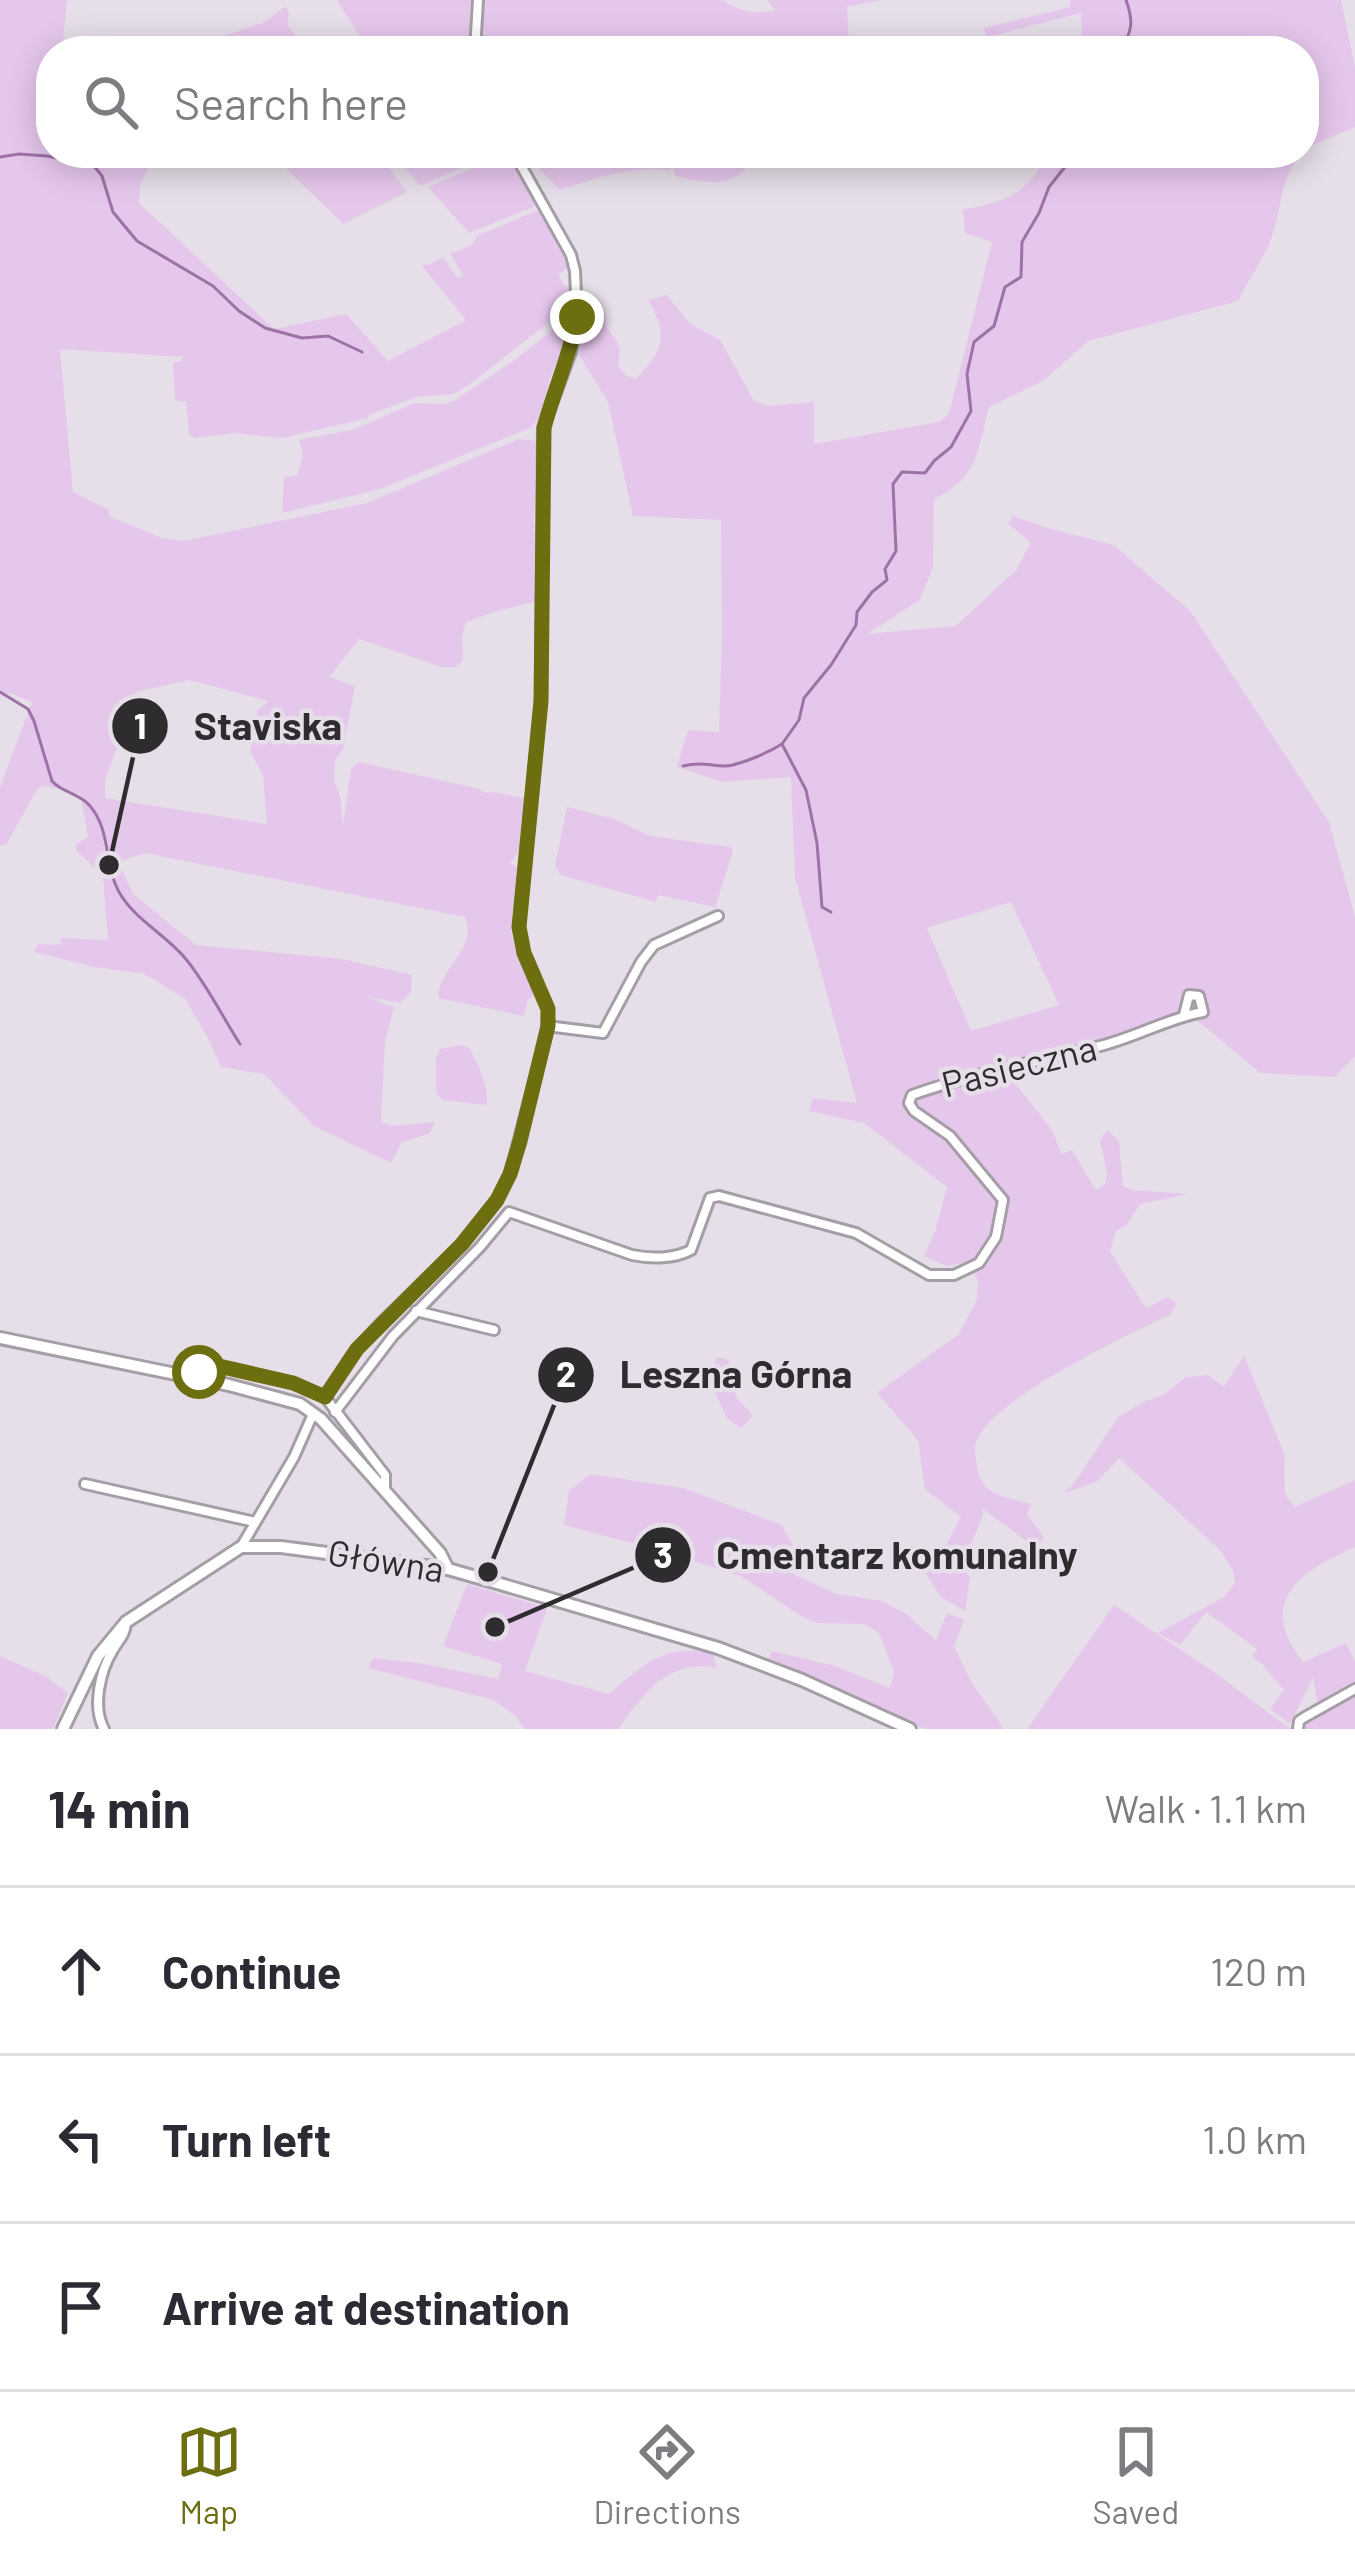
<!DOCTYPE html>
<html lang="en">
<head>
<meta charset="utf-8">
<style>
  :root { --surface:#fff; --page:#f2f2f3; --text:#2b2b33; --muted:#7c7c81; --line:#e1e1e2; --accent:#6c6e10 }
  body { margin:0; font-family:Barlow,sans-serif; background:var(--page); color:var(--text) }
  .stop { position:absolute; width:36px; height:36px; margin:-27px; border:9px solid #6c6e10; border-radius:50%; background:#fff }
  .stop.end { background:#6c6e10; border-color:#fff; box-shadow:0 3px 12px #0008 }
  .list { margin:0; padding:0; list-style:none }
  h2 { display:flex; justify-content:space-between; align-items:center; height:156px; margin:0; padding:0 48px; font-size:51px }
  h2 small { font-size:39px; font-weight:400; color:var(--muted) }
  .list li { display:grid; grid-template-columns:78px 1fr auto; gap:36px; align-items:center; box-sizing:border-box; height:168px; padding:0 48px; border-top:3px solid var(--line) }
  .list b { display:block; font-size:45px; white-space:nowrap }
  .list em { font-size:39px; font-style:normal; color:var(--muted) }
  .icon { flex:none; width:66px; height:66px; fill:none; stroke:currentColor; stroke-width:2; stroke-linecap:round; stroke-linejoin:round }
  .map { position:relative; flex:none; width:1355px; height:1729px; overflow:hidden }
  .search { position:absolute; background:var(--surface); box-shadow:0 6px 30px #0003; left:36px; right:36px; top:36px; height:132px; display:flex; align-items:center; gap:30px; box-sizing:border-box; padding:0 42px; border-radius:48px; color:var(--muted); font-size:45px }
  .sheet { height:660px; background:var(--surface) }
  nav { display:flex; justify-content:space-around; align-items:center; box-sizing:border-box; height:168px; border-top:3px solid var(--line); background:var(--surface); font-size:33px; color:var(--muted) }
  nav a { display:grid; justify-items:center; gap:6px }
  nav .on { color:var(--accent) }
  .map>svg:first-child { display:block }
  .green { fill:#e6c7ec; fill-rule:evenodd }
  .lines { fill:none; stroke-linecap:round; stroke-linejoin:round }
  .stream { stroke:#9c73a4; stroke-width:3 }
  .minor-casing { stroke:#a59ea7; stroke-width:14 }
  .tertiary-casing { stroke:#a59ea7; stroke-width:16 }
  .minor { stroke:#fff; stroke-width:8 }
  .tertiary { stroke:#fff; stroke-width:10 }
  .route { stroke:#6c6e10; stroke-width:15 }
  .labels { text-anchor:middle; stroke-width:9; stroke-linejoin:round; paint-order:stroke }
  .street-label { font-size:36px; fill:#2f2c30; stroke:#e6dee8 }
  .leader { fill:none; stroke:#2f2c30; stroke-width:4.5 }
  .callout-dot { fill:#2f2c30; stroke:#e6dee8; stroke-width:4.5 }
  .mark-label { font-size:36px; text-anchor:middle; font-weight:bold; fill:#fff }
  .callout-label { font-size:39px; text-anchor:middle; font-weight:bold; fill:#2f2c30; stroke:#e6dee8; stroke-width:9; stroke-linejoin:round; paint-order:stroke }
</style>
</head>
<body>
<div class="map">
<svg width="1355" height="1729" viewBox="0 0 1355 1729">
  <rect width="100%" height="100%" fill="#e6dee8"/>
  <g class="green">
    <path d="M0 0H67L62 51H51V93L42 116 51 113V153H211L160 165H150L140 185 139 203 274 329 346 314 388 361 466 320 421 265H429L443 257 458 279 463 275 450 254 472 245 477 236 536 211 542 213 566 255 567 268 558 274 564 286 571 289 572 300 568 307 469 385 453 394 417 397 368 415V418L282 438 236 433 194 438 189 434 186 402 175 400 173 363 181 361 183 357 60 349 73 492 109 510V516L162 538 183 541 367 503 519 439 537 441 534 519 537 601 491 613 466 622 462 636 463 661 455 667H442L359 639 329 677 355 686 343 749 335 761 334 780 340 796 343 826 351 769 359 762 480 789 485 793 493 792 527 799C520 825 530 841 510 863L517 867 511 931 516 953 537 992 528 1000 524 1016 438 998C438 968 479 948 465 917L145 853 119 862 133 894 196 945 342 959 412 975 411 992 400 1003 364 996 394 1007 385 1042 381 1122 392 1126 435 1122 429 1134 402 1142 391 1163 314 1126 264 1074 221 1067 207 1036 185 999 155 980 142 973 94 967 34 952 38 944 60 945 61 938 108 940 103 876 76 850V844L88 837 80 794 46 786 38 788 6 845H0V787L32 702 10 693 0 695ZM189 680 268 701 257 711 258 719 250 752 263 775 267 824 105 798V781L136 692Z"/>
    <path d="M337 0H470L469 51H369Z"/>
    <path d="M484 0H723C740 12 756 15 775 10L767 0H880L847 7 849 51H482Z"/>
    <path d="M1070 0H1341L1355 67V127L1308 147 1304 151V51H1083L1081 13 987 37 984 28 1070 7Z"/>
    <path d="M286 6 289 13 287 24 305 51H178L263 23Z"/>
    <path d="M271 153H377L407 192 343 224Z"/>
    <path d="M393 153H483L471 164 420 186Z"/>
    <path d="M488 153H511L538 205 469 233 428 187 478 166Z"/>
    <path d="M526 153H819L809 157 786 158 758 167 751 162C730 191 705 182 675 176L673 167 669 170C630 165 595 179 559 190Z"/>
    <path d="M1051 153H1302C1279 180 1283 202 1273 233 1266 257 1249 278 1238 301L1088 341 1043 381 989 407C977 452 979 477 934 499L933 567 920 600 867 634 956 626 1017 569 1031 542 1008 524 1013 516 1055 530 1114 545 1191 612 1329 822 1355 917V1056L1335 1077 1260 1073 1193 1017 1006 1072 1053 1131 1061 1154 1072 1150 1096 1190 1105 1184 1107 1174 1100 1139 1108 1130 1119 1141 1123 1186 1133 1190 1188 1194 1140 1204 1127 1225 1116 1231 1110 1252 1146 1308 1168 1297 1176 1303 1170 1315C1125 1336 998 1396 977 1439 973 1448 976 1457 977 1466 981 1496 1005 1497 1031 1504L1027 1514 1044 1537 1037 1549 982 1508 983 1516 962 1567 970 1577 965 1611 941 1597 925 1572 941 1555 961 1517 925 1489 918 1440 877 1393 959 1334 977 1299 978 1280 968 1262 947 1266 924 1256 935 1232 947 1187 864 1123 809 1111 813 1098 857 1103 795 878 791 777 722 782 677 767 688 730 719 732 722 636 721 520 633 516 608 402 579 355 583 320 605 311 606 327 617 341 620 350 618 366 627 376 636 379C663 350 670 338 648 300L667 295 690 324 720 340 754 401 769 406 814 402V444L939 422 949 414 992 242 965 233 963 210C1013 200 1022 195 1051 153ZM1011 902 1059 1005 971 1031 927 928Z"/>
    <path d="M560 324 568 329 564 348 551 375 540 417 532 427 380 489 282 513 284 477 297 476 303 455 299 440 355 429 414 403 443 404 454 401 513 361Z"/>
    <path d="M567 807 614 819 650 836 731 847 733 851 715 907 658 895 656 902 560 875 555 866Z"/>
    <path d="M461 1045 469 1048C479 1065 488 1085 487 1105L443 1100 436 1093V1059L440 1049Z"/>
    <path d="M1244 1356 1284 1453 1285 1494 1295 1507 1355 1480V1547C1300 1572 1255 1601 1303 1662L1346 1643 1355 1662V1729H1027L1114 1605 1214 1672 1289 1728 1319 1711 1313 1678 1290 1724 1270 1709 1284 1690 1262 1664 1252 1657 1257 1649 1206 1612 1180 1645 1158 1633 1224 1597 1235 1583 1233 1570 1220 1550 1119 1458 1098 1481 1062 1494 1073 1485 1118 1417 1143 1402 1163 1395 1186 1377 1208 1375 1224 1387Z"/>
    <path d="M717 1357 727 1359 738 1377 735 1396 753 1416 741 1428 727 1418 709 1379Z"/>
    <path d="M590 1474 683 1488 782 1525 793 1547 787 1571 836 1594 882 1601 906 1614 936 1640 947 1613 964 1620 954 1646 972 1683 1004 1729H925L768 1659 772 1651 835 1666 890 1688 894 1672 879 1633 864 1624 817 1623 801 1616 741 1576 674 1555 667 1566 656 1563 658 1550 564 1525 569 1491Z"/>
    <path d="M467 1584 547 1608 525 1671 609 1694C641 1666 668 1641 713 1654L717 1668C667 1659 645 1693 618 1729H524L517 1717 494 1700 368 1668 373 1658 418 1663 498 1679 502 1664 443 1646Z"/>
    <path d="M0 1656 45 1676 68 1693 53 1729H0Z"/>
  </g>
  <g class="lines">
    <g class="stream">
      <path d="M1120 51C1132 32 1134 22 1126 0"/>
      <path d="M0 157 19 154 47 156 94 166 102 176 113 212 137 241 213 286 239 311 265 328 302 338 328 336 362 352"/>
      <path d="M0 692 28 709 34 721 52 781C62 793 80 793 90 806 111 830 104 865 119 892 135 920 165 934 185 958 206 983 222 1016 240 1044"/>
      <path d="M683 766C699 762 708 765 724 766 739 766 769 752 782 744"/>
      <path d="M831 912 822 907 817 843 806 790 782 744 799 720 804 698 831 665 856 625 857 612 872 592 887 580 885 569 896 551 893 484 902 472 925 473 934 461 951 447 971 411 967 374 974 342 994 326 1005 287 1021 277 1022 242 1039 213 1049 187 1076 153"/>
    </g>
    <defs>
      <g id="minor">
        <path d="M475 51 478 0"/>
        <path d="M547 1026 603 1033 641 962 654 945 718 916"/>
        <path d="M416 1311 494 1330"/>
        <path d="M195 1377 203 1368 210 1364 294 1383 325 1397 385 1475V1489"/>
        <path d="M325 1397 357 1349 381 1323 462 1244 497 1200 510 1174 547 1032 548 1009 524 953 519 927 541 701 543 428 571 352 577 317 575 271 571 255 514 153"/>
        <path d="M335 1412 393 1336 480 1247 509 1212 632 1255C651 1259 674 1259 691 1250L710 1198 719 1196 856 1233 929 1275H954L979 1263 996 1237 1003 1200 950 1136 914 1111 909 1103 912 1095C974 1073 1040 1061 1104 1045 1138 1036 1169 1018 1203 1012L1199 996 1189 995 1184 1015"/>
        <path d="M85 1484 255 1522"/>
        <path d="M241 1547 294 1457 313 1414"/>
        <path d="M104 1729C92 1707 100 1671 113 1650 119 1639 125 1636 126 1623"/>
        <path d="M1298 1729 1299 1721 1305 1717 1355 1689"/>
      </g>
      <g id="tertiary">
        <path d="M0 1338 229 1385 300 1404 321 1419 440 1553 448 1569"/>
        <path d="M63 1729 98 1656 126 1622 241 1547H281L448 1569 497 1583 718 1648 802 1680 910 1729"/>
      </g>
    </defs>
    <use href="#minor" class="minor-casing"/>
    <use href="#tertiary" class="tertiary-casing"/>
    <use href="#minor" class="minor"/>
    <use href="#tertiary" class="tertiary"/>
  </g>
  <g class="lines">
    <path class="route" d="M199 1372 210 1364 293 1383 325 1397 357 1349 462 1244 497 1200 510 1174 520 1141 548 1026V1009L524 953 519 927 541 701 544 428C554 390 570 356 577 317"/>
  </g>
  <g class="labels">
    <g class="street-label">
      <text transform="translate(1019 1066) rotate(-14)" y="13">Pasieczna</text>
      <text transform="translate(386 1561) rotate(9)" y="13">Główna</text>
    </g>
  </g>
  <path class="leader" d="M109 865L140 726M488 1572L566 1375M495 1627L663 1555"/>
  <g class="callout-dot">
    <circle cx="109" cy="865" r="12"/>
    <circle cx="488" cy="1572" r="12"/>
    <circle cx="495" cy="1627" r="12"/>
    <circle cx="140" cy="726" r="30"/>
    <circle cx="566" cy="1375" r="30"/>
    <circle cx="663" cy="1555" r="30"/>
  </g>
  <g class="mark-label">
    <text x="140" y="739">1</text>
    <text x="566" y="1387">2</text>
    <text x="663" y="1568">3</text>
  </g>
  <g class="callout-label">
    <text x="268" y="740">Staviska</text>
    <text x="736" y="1388">Leszna Górna</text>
    <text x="897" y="1569">Cmentarz komunalny</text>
  </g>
</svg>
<div class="stop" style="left:199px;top:1372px"></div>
<div class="stop end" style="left:577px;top:317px"></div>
<div class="search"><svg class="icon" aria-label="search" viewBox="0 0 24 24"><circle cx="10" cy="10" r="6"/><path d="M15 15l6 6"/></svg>Search here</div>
</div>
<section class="sheet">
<h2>14 min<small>Walk · 1.1 km</small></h2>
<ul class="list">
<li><svg class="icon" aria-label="ahead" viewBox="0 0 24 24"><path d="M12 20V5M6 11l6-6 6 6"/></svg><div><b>Continue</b></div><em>120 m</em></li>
<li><svg class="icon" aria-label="left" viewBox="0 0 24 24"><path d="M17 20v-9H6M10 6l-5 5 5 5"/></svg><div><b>Turn left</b></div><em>1.0 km</em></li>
<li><svg class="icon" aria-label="arrive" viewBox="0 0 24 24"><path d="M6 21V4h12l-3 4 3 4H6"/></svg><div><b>Arrive at destination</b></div></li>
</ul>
</section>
<nav>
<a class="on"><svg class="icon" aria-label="map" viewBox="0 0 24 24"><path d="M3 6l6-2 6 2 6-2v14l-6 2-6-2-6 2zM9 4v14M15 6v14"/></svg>Map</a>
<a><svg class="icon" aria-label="directions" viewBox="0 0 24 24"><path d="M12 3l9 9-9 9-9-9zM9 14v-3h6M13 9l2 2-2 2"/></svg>Directions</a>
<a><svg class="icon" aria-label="saved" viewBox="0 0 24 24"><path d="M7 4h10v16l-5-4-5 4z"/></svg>Saved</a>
</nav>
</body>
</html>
